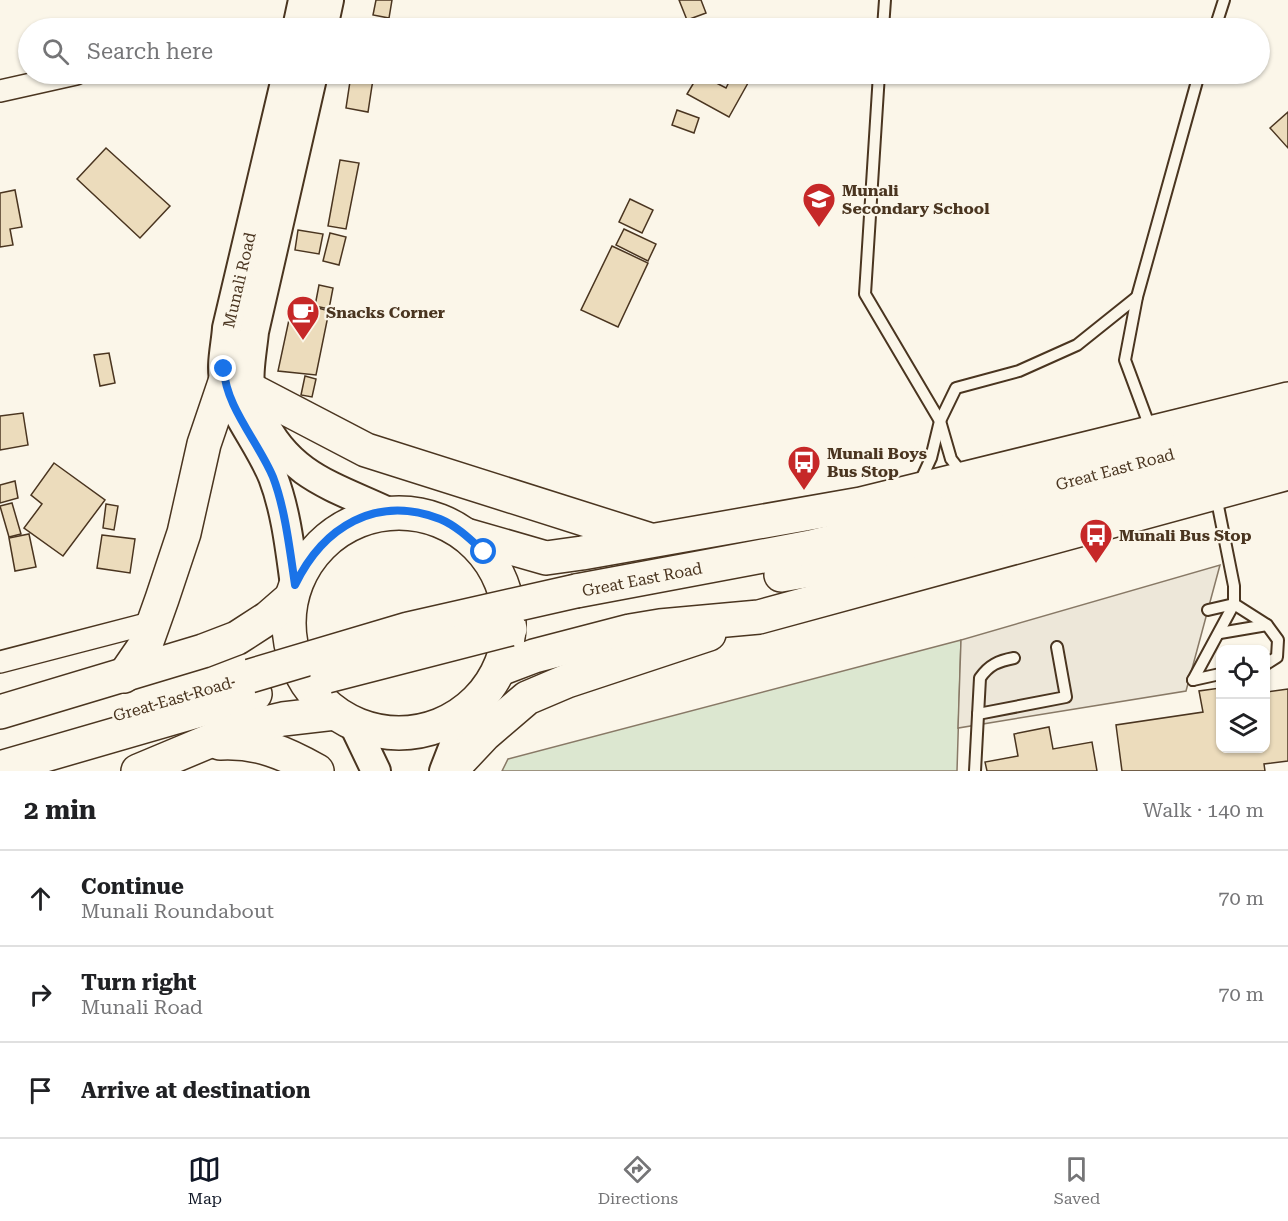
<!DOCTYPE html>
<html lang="en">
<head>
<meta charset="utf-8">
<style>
  :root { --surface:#fff; --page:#f6f6f6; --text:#202124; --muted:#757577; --line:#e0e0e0; --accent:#111827 }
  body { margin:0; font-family:"Roboto Serif",serif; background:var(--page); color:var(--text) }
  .controls { position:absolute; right:18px; bottom:18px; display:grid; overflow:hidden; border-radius:12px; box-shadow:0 2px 4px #0004 }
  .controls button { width:54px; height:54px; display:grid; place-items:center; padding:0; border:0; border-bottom:2px solid var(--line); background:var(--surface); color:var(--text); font:30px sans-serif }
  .stop { position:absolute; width:18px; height:18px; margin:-14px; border:4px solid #1a73e8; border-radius:50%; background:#fff }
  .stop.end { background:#1a73e8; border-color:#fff; box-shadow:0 2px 6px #0008 }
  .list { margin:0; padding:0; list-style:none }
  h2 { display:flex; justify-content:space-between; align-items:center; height:78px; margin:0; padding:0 24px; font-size:26px }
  h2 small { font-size:20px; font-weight:400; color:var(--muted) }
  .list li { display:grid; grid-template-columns:39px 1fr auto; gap:18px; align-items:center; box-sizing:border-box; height:96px; padding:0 24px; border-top:2px solid var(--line) }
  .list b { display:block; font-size:22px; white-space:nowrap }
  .list p { margin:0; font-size:20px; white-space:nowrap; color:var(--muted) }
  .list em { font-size:20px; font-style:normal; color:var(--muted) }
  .icon { flex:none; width:33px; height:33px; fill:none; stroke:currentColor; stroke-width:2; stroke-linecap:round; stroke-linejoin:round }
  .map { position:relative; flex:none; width:1288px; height:771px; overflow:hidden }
  .search { position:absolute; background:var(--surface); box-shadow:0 2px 4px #0004; left:18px; right:18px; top:18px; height:66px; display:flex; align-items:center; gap:15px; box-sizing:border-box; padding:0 21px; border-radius:33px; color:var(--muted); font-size:22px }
  .sheet { height:366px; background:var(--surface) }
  nav { display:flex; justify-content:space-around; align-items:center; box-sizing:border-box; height:84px; border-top:2px solid var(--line); background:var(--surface); font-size:16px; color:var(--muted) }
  nav a { display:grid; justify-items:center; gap:3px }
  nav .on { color:var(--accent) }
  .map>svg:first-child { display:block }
  .green { fill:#dce7d0; stroke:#887966; stroke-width:1.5 }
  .parking { fill:#ede7d9; stroke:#887966; stroke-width:1.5 }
  .building { fill:#ecdcbc; stroke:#4a3520; stroke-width:1.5 }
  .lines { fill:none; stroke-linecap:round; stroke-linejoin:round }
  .lane-casing { stroke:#4a3520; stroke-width:14 }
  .street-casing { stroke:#4a3520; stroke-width:24 }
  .secondary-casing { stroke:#4a3520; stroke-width:32 }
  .primary-casing { stroke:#4a3520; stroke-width:36 }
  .lane { stroke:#fbf6e9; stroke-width:10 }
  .street { stroke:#fbf6e9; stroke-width:21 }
  .secondary { stroke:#fbf6e9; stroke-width:28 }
  .primary { stroke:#fbf6e9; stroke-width:33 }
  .primary-bridge-casing { stroke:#4a3520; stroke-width:36; stroke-linecap:butt }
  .primary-bridge { stroke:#fbf6e9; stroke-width:33 }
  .route { stroke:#1a73e8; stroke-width:8 }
  .labels { text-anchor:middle; stroke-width:4.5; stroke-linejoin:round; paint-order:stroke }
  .poi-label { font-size:16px; font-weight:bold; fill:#4a3520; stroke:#fbf6e9; text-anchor:start }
  .street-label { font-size:16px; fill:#4a3520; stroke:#fbf6e9 }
</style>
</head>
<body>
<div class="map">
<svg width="1288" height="771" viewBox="0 0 1288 771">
  <rect width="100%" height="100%" fill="#fbf6e9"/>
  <path class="green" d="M961 640 957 771H502L508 759Z"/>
  <path class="parking" d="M1220 565 1186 691 958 728 961 640Z"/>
  <g class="building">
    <path d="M376 0H392L389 18 373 15Z"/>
    <path d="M679 0H701L706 13 687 20Z"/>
    <path d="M435 23 446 28H432Z"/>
    <path d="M355 74H378V77Z"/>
    <path d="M699 74 726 88 733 74H753L729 117 687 94Z"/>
    <path d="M351 75 373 79 368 112 346 108Z"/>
    <path d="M677 110 699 118 694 133 672 125Z"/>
    <path d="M1288 112V148L1270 128Z"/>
    <path d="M106 148 170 206 140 238 77 179Z"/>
    <path d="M340 160 359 163 346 229 328 226Z"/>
    <path d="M15 190 22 227 10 229 13 245 0 247V193Z"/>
    <path d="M630 199 653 210 642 233 619 222Z"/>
    <path d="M624 229 656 244 648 261 616 245Z"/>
    <path d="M298 230 323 234 319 254 295 250Z"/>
    <path d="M330 233 346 237 339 265 323 261Z"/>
    <path d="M612 246 648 263 618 327 581 310Z"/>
    <path d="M319 285 333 288 329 309 315 306Z"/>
    <path d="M293 301 329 311 316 375 278 371Z"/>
    <path d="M109 353 115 383 100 386 94 355Z"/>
    <path d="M305 376 316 379 312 397 301 395Z"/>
    <path d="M23 413 28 445 0 450V416Z"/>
    <path d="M54 463 105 500 63 556 24 528 42 504 31 495Z"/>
    <path d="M15 481 18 498 0 503V485Z"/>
    <path d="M12 503 21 534 9 537 0 506Z"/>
    <path d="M106 504 118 506 114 530 103 528Z"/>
    <path d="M29 534 36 567 15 571 9 538Z"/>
    <path d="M102 535 135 539 130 573 97 568Z"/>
    <path d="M1220 688V748H1266V692L1288 689V761L1264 764 1265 771H1122L1116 725 1203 712 1199 691Z"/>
    <path d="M1049 727 1053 749 1092 742 1097 771H987L985 762 1018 756 1014 734Z"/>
  </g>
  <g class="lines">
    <defs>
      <g id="lane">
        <path d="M883 28 885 0"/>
        <path d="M1215 28 1224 0"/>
        <path d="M879 74 865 294 940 421 951 459 962 473"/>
        <path d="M1151 430 1125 360 1137 297 1199 74"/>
        <path d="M919 484 931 458 940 421 956 388 1019 371 1077 345 1137 297"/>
        <path d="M1208 610 1234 604 1267 625 1278 640 1277 657 1266 664"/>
        <path d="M1220 633 1267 625"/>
        <path d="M1193 680 1234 604V586L1216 496"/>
        <path d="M1193 680 1220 674"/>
        <path d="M978 714 1066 697 1057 647"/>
        <path d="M975 771 980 678C989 665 998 661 1014 658"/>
      </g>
      <g id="street">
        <path d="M0 91 76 74"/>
        <path d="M0 662 154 622"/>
      </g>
      <g id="secondary">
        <path d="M297 28 303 0"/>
        <path d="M323 28 329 0"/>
        <path d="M287 74 227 328C226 345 220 367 225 383 236 417 260 445 273 477 286 511 290 549 295 585"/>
        <path d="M313 74 254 332C252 352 247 375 251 396 253 403 258 410 261 417 288 475 332 486 386 511"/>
        <path d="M353 723 376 771"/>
        <path d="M444 771 468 709"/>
      </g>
      <g id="primary">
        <path d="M251 390 366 450 647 539"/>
        <circle cx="399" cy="623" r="110"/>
        <path d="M466 535 546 558 582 553 861 504 1288 399"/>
        <path d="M781 575 828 567 1036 517 1288 448"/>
        <path d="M576 591 811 547 944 514 1283 423"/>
        <path d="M500 669 534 656 630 631 660 626 759 617 1288 473"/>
        <path d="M124 676 146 644 162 599 184 533 204 444 225 382"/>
        <path d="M0 712 203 651 237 638 268 618 291 598"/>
        <path d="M220 743C258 741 285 753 317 771"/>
        <path d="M0 768 255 694"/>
        <path d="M138 771 236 730 283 719 335 713"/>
        <path d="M450 771 485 734 527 698 567 681 709 634"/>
      </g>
    </defs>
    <use href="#lane" class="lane-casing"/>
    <use href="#street" class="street-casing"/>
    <use href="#secondary" class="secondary-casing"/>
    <use href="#primary" class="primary-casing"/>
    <use href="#lane" class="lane"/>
    <use href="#street" class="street"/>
    <use href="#secondary" class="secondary"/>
    <use href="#primary" class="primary"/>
    <defs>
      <g id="primary-bridge">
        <path d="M250 676 408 629 576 591"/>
        <path d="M327 676 510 629"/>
      </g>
    </defs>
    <use href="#primary-bridge" class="primary-bridge-casing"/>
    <use href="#primary-bridge" class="primary-bridge"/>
  </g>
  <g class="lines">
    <path class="route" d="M224 369C225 406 259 443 273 477 285 508 290 551 295 585 323 527 376 494 440 519 457 526 471 540 484 552"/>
  </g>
  <defs>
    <symbol id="school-pin" viewBox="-11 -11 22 30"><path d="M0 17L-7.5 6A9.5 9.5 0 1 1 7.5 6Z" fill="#c62828" stroke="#fbf6e9"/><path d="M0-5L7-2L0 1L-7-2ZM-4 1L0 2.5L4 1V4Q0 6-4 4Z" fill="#fff"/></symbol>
    <symbol id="cafe-pin" viewBox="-11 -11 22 30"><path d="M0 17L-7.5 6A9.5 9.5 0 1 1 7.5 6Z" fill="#c62828" stroke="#fbf6e9"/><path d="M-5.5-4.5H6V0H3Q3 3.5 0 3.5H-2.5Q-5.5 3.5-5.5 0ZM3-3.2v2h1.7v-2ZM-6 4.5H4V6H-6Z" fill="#fff"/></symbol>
    <symbol id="bus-pin" viewBox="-11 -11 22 30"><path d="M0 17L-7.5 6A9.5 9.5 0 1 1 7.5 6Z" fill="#c62828" stroke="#fbf6e9"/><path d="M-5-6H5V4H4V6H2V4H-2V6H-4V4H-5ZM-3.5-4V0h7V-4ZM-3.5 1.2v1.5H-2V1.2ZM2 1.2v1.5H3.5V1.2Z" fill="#fff"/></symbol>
  </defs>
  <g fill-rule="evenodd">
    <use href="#school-pin" x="800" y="180" width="38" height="52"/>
    <use href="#cafe-pin" x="284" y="293" width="38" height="52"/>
    <use href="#bus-pin" x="785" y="443" width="38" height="52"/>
    <use href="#bus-pin" x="1077" y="516" width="38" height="52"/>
  </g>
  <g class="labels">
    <g class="poi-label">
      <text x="842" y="196">Munali<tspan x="842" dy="18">Secondary School</tspan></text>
      <text x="326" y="318">Snacks Corner</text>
      <text x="827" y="459">Munali Boys<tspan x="827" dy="18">Bus Stop</tspan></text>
      <text x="1119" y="541">Munali Bus Stop</text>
    </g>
    <g class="street-label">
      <text transform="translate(239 280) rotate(-77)" y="6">Munali Road</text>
      <text transform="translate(1115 469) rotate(-15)" y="6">Great East Road</text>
      <text transform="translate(642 579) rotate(-11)" y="6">Great East Road</text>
      <text transform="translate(172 699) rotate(-16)" y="6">Great East Road</text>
    </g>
  </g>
</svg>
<div class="controls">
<button><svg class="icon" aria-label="locate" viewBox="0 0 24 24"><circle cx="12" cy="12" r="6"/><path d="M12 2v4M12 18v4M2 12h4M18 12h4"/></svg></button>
<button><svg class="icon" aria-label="layers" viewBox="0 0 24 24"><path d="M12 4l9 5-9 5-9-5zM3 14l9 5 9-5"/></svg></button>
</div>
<div class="stop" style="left:484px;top:552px"></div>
<div class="stop end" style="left:224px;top:369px"></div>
<div class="search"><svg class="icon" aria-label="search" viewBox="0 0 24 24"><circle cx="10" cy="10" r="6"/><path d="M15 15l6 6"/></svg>Search here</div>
</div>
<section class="sheet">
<h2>2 min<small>Walk · 140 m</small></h2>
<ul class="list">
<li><svg class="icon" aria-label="ahead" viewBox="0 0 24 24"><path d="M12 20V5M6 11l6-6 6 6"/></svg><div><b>Continue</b><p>Munali Roundabout</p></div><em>70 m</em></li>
<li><svg class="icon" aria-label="right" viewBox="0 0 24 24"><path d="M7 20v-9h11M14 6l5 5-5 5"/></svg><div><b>Turn right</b><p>Munali Road</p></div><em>70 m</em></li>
<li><svg class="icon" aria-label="arrive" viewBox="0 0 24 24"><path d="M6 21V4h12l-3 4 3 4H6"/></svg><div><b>Arrive at destination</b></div></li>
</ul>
</section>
<nav>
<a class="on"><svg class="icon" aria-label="map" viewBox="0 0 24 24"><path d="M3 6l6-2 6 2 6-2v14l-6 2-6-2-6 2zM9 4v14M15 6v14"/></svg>Map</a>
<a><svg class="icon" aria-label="directions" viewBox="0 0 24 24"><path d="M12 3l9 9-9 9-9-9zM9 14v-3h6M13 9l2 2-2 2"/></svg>Directions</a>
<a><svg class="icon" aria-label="saved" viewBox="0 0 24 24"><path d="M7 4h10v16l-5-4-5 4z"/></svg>Saved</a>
</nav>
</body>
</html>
